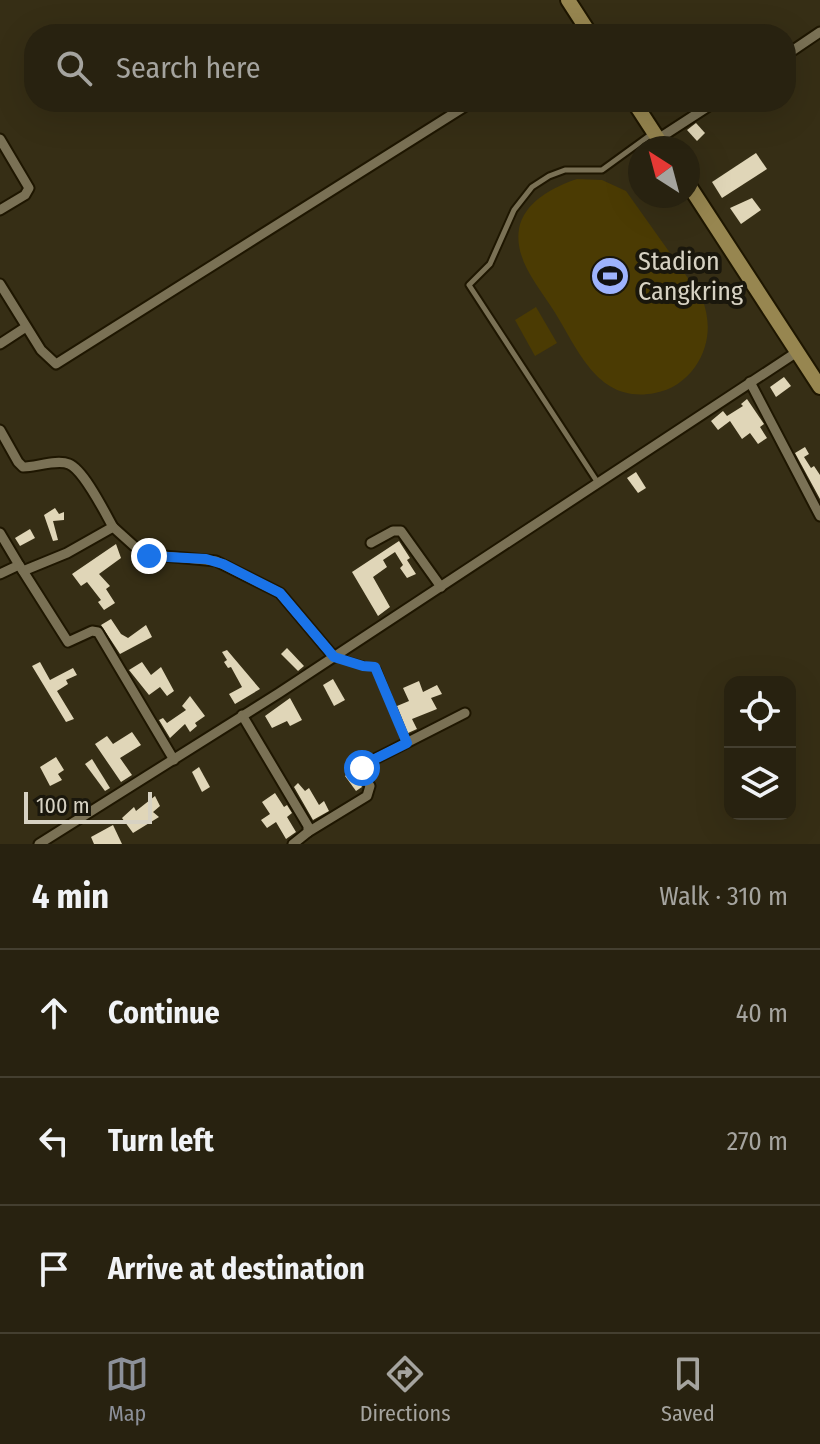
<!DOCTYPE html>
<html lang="en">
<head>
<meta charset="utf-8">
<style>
  :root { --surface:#282210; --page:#342f1e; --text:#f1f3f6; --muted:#a5a49f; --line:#443f30; --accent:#8c9099 }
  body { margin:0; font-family:"Fira Sans Condensed",sans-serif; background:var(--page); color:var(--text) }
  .controls { position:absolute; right:24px; bottom:24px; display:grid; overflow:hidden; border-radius:16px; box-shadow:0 8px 32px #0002 }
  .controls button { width:72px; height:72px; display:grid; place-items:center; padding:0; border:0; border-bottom:2px solid var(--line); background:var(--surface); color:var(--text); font:40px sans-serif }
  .compass { position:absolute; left:628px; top:136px; width:72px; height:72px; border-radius:50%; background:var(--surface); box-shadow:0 8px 32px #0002; rotate:324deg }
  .scale { position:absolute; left:24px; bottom:20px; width:128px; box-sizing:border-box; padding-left:8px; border:4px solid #d7d2c3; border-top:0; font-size:22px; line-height:28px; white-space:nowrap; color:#d7d2c3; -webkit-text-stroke:6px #1a170c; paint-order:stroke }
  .stop { position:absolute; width:24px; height:24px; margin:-18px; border:6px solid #1a73e8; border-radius:50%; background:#fff }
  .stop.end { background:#1a73e8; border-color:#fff; box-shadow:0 2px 8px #0008 }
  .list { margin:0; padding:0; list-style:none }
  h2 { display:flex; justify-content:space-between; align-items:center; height:104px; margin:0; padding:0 32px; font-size:34px }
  h2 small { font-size:26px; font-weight:400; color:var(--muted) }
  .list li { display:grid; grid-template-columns:52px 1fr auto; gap:24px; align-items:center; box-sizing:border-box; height:128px; padding:0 32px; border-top:2px solid var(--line) }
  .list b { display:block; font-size:30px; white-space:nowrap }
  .list em { font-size:26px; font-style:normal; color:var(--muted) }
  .icon { flex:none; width:44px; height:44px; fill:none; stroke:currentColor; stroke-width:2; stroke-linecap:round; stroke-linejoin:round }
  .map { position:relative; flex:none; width:820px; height:844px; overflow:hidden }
  .search { position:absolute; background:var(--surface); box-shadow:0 8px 32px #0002; left:24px; right:24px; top:24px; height:88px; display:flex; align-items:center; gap:20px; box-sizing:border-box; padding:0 28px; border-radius:32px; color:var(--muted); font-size:30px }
  .sheet { height:488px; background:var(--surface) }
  nav { display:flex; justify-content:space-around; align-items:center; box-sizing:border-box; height:112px; border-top:2px solid var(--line); background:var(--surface); font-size:22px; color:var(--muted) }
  nav a { display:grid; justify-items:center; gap:4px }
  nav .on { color:var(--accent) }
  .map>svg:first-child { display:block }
  .green { fill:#4b3b03 }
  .building { fill:#e0d6b8 }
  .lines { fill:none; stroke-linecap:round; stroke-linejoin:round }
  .lane-casing { stroke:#1e1600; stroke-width:9 }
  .street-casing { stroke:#1e1600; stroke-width:13 }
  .primary-casing { stroke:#1e1600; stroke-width:18 }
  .lane { stroke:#7a7155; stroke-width:5 }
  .street { stroke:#7a7155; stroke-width:9 }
  .primary { stroke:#978650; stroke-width:14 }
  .route { stroke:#1a73e8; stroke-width:10 }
  .labels { text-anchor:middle; stroke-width:8; stroke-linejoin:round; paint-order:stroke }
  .poi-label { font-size:26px; fill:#d7d2c3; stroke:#1a170c; text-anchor:start }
</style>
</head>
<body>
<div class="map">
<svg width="820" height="844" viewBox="0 0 820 844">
  <rect width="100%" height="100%" fill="#362e15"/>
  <g class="green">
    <path d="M577 179 602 180 626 191 702 298C711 322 710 345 695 367 685 381 671 390 655 393 598 404 579 351 554 311 539 287 514 260 519 229 524 202 553 187 577 179Z"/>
    <path d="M536 307 557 343 535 356 515 320Z"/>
  </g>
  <g class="building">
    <path d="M696 123 705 133 697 141 687 130Z"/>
    <path d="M756 153 767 169 722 198 712 182Z"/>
    <path d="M752 198 761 210 741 224 730 208Z"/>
    <path d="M784 377 791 386 776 397 770 387Z"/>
    <path d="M747 399 764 424 760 427 767 438 758 444 750 433 742 439 730 421 718 430 711 421 723 411 727 416 743 406 741 404Z"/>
    <path d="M805 447 809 454 804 457 811 468 814 466 820 475V499L795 453Z"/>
    <path d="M636 472 646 488 638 493 627 478Z"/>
    <path d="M55 508 59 514 64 512V520L53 521 58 540 53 541 44 515Z"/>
    <path d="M30 529 35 538 20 546 15 538Z"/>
    <path d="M399 541 410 558 407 560 416 574 407 578 400 568 403 565 395 552 383 560 387 567 373 577 390 607 378 616 352 572Z"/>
    <path d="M116 544 121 558 99 574 110 586 106 589 115 603 104 610 98 602 101 600 87 582 81 586 72 574Z"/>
    <path d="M111 619 121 634 128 638 146 625 152 637 120 654 101 625Z"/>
    <path d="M287 648 304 666 298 671 281 654Z"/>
    <path d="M227 650 260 689 235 704 229 694 242 687 231 667 228 668 224 662 227 660 222 652Z"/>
    <path d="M40 662 50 680 73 668 77 675 66 680 68 684 57 691 74 719 66 722 32 666Z"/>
    <path d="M142 662 151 675 161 667 174 691 167 696 160 687 149 695 129 670Z"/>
    <path d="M333 679 345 700 334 706 323 685Z"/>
    <path d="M419 681 423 692 437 685 442 694 431 698 437 709 412 719 417 729 408 733 397 706 409 701 403 688Z"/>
    <path d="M190 696 205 716 195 723 197 726 190 732 185 724 170 738 159 720 163 718 167 723 186 710 182 706Z"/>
    <path d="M290 698 302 720 290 726 287 721 272 728 265 716Z"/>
    <path d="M132 732 141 745 120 758 132 775 121 782 95 744 107 736 113 744Z"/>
    <path d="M56 757 64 770 58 774 62 780 50 786 40 767Z"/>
    <path d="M92 759 110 788 105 791 85 764Z"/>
    <path d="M199 767 210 787 202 792 192 772Z"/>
    <path d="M352 770 362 787 356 791 345 776Z"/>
    <path d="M298 783 305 791 309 788 319 805 324 801 329 811 313 820 294 787Z"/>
    <path d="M275 793 284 807 287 805 292 813 287 817 296 832 286 839 276 822 267 828 261 820 270 814 262 802Z"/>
    <path d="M155 796 160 806 153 812 159 817 133 833 122 818 134 807 136 811Z"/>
    <path d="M113 825 122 844H94L91 837Z"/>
  </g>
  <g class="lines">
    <defs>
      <g id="lane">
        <path d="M598 483 469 285 490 264 514 210 532 187 549 176 565 170H602L653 133"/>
        <path d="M336 657 377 669 406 742"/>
      </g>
      <g id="street">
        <path d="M786 55 820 32"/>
        <path d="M0 139 29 188 25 195 0 210"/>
        <path d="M658 139 715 102"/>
        <path d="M0 284 41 350 56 364 472 102"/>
        <path d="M0 344 26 327"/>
        <path d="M750 382 820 516"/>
        <path d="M0 430 18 462 23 467C36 467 57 459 69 464 84 470 105 513 113 527"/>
        <path d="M0 533 19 565 0 574"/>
        <path d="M371 543 393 531H401L441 587"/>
        <path d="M19 565 23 571 67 553 113 527 143 554 216 561 280 593 334 657"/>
        <path d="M23 571 68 642 92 631 98 632 174 760"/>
        <path d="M242 715 308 826V832L293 844"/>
        <path d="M308 832 367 796 370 786 362 771 365 764 465 713"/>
        <path d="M39 844 279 693 797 352"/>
      </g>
      <g id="primary">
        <path d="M568 0 590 34"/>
        <path d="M634 102 664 148"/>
        <path d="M688 184 820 387"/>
      </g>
    </defs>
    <use href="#lane" class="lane-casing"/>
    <use href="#street" class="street-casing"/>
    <use href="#primary" class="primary-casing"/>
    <use href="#lane" class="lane"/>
    <use href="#street" class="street"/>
    <use href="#primary" class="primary"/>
  </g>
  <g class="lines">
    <path class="route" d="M149 556 206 559 223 564 280 593 334 657 363 666 375 667 407 743 365 764 362 768"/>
  </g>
  <defs>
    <symbol id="stadium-disc" viewBox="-11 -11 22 22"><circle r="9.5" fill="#9eb3fd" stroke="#1a170c"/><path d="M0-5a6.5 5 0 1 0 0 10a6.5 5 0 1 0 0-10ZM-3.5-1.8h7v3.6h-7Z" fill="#111"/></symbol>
  </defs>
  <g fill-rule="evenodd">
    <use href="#stadium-disc" x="588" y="254" width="44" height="44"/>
  </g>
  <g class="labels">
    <g class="poi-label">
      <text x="638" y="270">Stadion<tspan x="638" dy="30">Cangkring</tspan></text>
    </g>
  </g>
</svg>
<div class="controls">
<button><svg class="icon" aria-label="locate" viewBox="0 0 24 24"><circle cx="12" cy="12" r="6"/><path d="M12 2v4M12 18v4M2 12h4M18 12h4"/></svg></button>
<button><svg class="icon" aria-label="layers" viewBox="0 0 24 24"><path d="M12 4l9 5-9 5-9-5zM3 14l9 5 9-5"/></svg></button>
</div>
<svg class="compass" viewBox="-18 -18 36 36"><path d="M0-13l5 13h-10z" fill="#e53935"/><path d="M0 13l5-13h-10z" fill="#a5a49f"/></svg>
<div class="scale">100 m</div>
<div class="stop" style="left:362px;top:768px"></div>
<div class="stop end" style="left:149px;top:556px"></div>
<div class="search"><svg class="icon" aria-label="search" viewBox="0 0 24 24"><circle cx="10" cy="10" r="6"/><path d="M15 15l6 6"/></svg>Search here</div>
</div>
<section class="sheet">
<h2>4 min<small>Walk · 310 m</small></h2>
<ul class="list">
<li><svg class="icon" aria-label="ahead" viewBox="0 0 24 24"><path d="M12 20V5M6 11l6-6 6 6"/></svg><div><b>Continue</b></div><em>40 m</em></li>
<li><svg class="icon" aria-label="left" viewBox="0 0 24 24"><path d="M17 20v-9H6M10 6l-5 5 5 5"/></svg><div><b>Turn left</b></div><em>270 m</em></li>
<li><svg class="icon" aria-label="arrive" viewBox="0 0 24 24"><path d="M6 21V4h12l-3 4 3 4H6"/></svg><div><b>Arrive at destination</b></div></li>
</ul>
</section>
<nav>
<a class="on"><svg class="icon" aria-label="map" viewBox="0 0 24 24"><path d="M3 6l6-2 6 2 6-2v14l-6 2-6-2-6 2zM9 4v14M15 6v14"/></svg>Map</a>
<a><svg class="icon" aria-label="directions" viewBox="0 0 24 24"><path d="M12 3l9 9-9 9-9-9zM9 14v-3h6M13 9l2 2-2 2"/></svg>Directions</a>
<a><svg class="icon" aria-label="saved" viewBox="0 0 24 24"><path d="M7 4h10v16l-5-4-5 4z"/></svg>Saved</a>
</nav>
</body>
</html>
